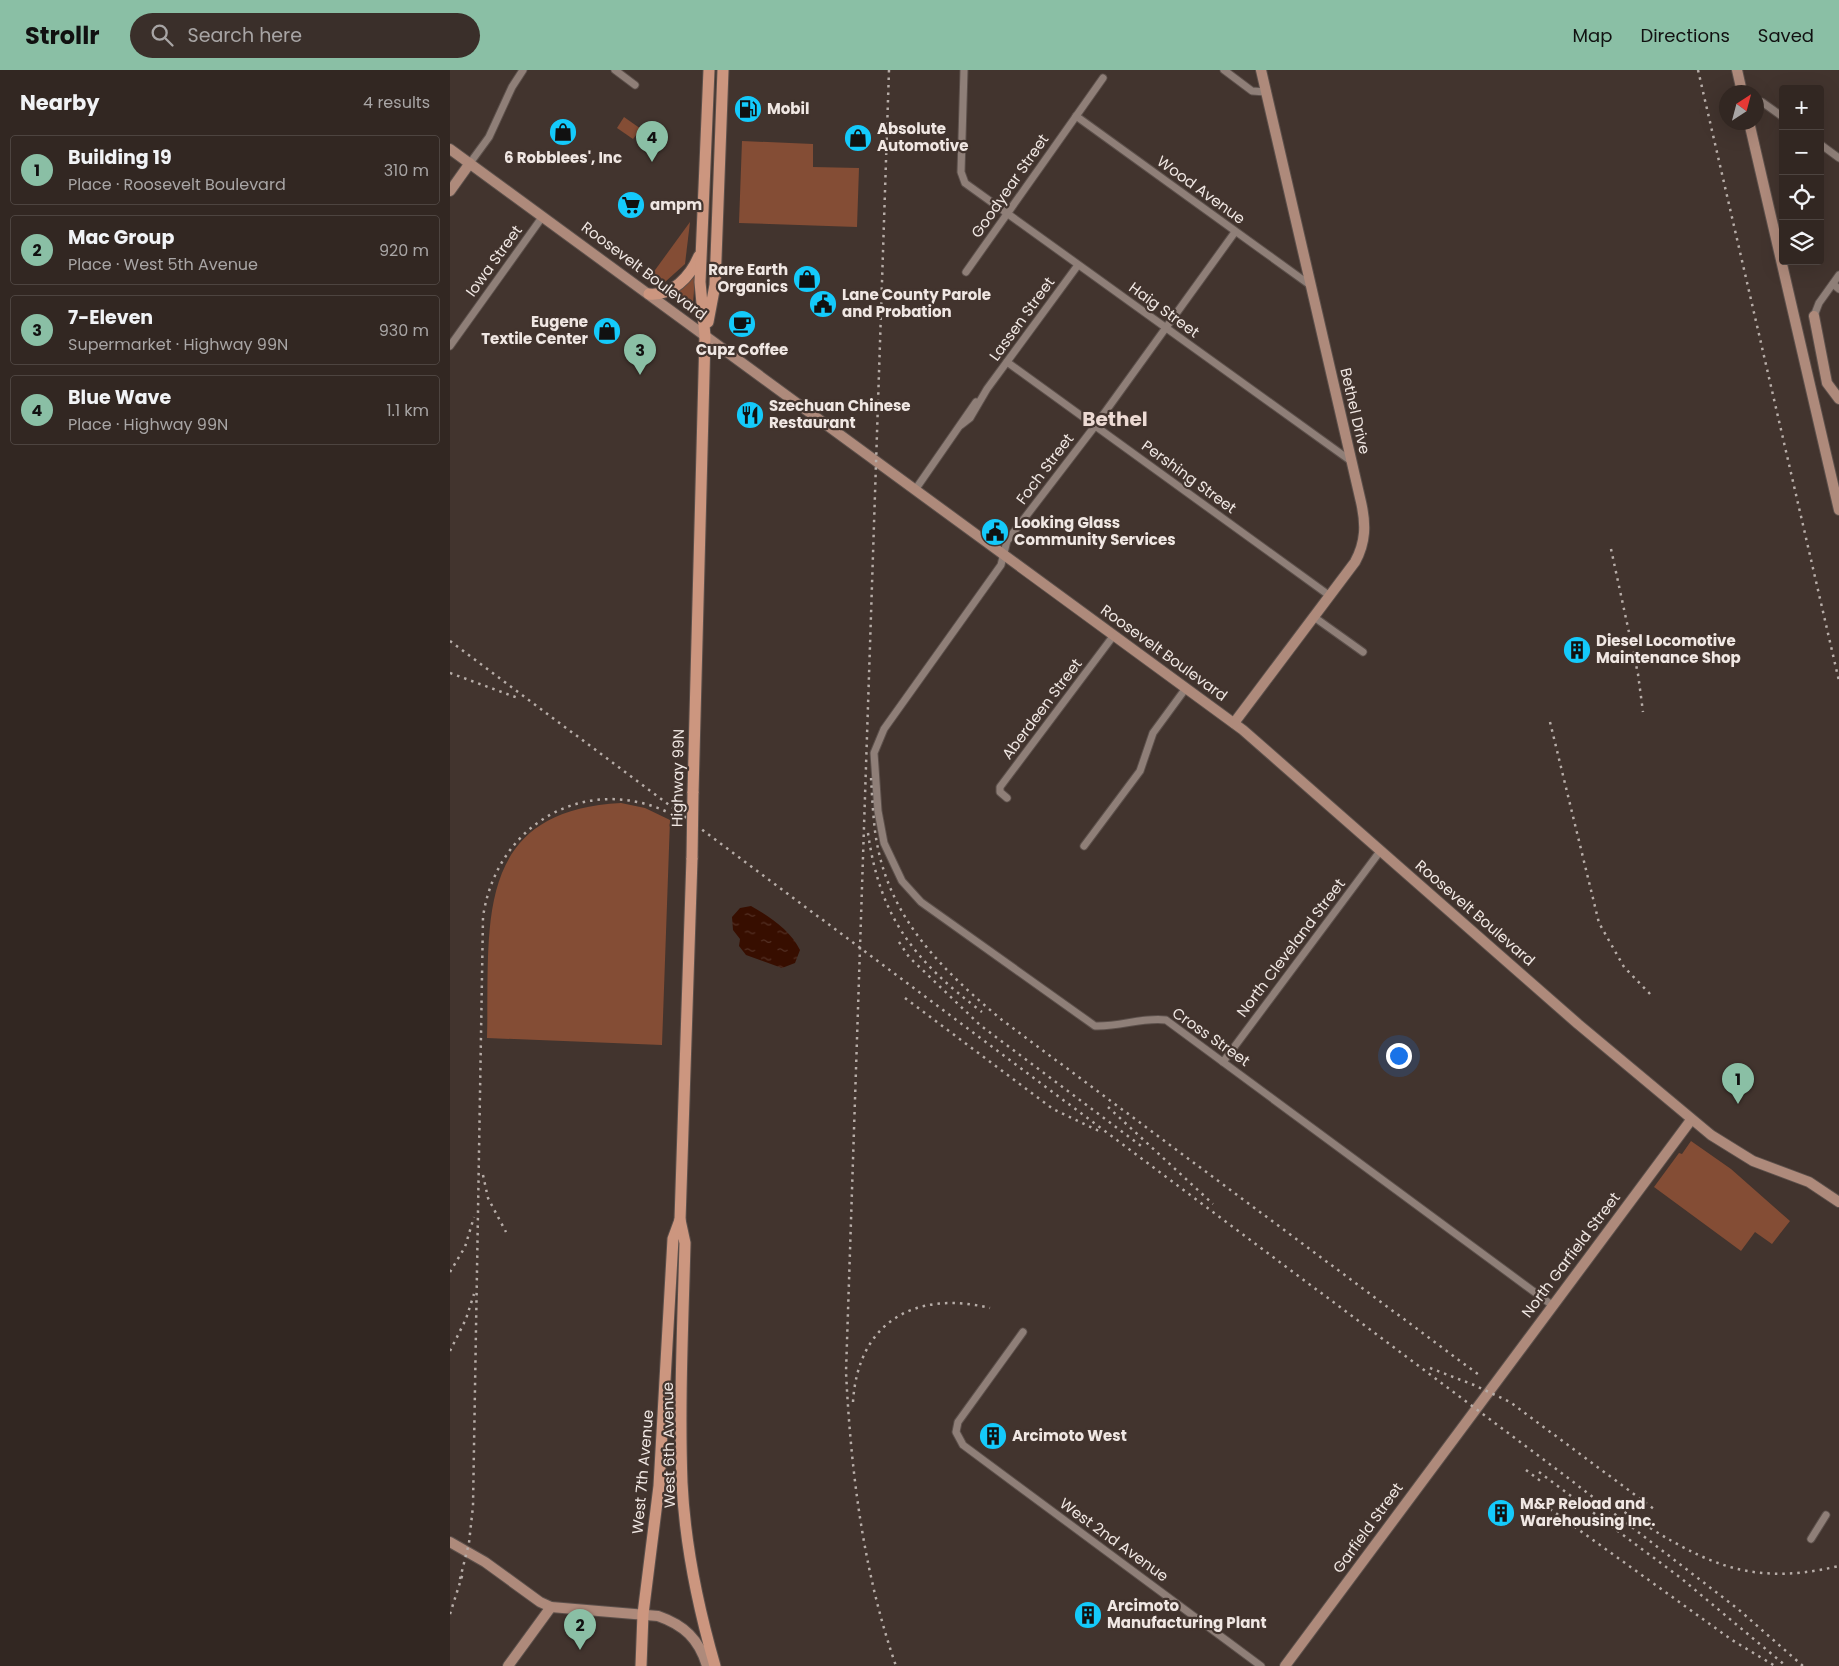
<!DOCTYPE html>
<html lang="en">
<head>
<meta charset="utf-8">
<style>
  :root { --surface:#322722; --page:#3a2f2a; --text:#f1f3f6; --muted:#a8a5a5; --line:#4d4440; --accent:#8abfa5 }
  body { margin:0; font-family:Poppins,sans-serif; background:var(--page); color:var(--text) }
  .controls { position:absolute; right:15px; top:15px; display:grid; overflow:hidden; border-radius:5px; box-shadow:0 5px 20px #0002 }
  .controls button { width:45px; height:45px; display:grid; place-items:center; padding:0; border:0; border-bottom:1px solid var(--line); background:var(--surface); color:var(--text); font:25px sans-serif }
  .compass { position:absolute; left:1269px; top:15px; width:45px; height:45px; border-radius:50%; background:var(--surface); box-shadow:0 5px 20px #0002; rotate:36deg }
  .you { position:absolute; left:948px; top:985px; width:18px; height:18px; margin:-12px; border:4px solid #fff; border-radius:50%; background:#1a73e8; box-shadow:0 0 0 8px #1a73e833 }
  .badge { display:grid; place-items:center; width:32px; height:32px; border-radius:50%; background:var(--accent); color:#111; font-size:16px; font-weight:700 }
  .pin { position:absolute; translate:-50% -41px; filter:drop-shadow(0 1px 2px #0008) }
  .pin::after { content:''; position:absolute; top:26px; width:18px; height:15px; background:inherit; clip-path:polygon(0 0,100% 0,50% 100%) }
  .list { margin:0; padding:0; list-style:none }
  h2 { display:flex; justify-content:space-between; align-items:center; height:65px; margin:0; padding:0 20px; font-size:21px }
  h2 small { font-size:16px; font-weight:400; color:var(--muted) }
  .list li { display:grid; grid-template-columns:32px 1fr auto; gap:15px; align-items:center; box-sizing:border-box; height:70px; margin:0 10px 10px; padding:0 10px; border:1px solid var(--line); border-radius:5px }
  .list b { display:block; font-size:19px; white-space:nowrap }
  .list p { margin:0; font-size:16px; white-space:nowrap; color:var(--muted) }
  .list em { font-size:16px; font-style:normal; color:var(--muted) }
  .icon { flex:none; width:28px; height:28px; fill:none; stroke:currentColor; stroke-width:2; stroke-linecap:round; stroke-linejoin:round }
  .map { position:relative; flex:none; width:1389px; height:1596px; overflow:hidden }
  header { display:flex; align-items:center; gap:30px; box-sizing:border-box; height:70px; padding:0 25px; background:var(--accent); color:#111 }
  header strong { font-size:24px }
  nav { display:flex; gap:28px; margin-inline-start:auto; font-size:18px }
  .search { width:350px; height:45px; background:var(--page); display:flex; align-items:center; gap:12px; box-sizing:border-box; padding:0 18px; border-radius:28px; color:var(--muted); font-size:19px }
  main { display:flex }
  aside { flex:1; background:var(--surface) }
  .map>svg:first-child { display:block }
  .green { fill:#844d35 }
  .water { fill:url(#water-ripples) }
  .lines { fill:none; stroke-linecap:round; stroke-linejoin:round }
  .street-casing { stroke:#5c504b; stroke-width:9 }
  .secondary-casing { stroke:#5c504b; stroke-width:12 }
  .primary-casing { stroke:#5c504b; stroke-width:13 }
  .street { stroke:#8f7f78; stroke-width:7 }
  .secondary { stroke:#ae8a7b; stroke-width:10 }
  .primary { stroke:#cc967f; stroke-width:11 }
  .rail { stroke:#b7ada8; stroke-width:2.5; stroke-dasharray:2.5 5; stroke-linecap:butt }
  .primary-bridge-casing { stroke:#5c504b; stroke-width:13; stroke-linecap:butt }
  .primary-bridge { stroke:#cc967f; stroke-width:11 }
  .labels { text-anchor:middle; stroke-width:4.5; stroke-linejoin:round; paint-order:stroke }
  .poi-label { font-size:15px; font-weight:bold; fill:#f0e7e3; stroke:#42342e; text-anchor:start }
  .street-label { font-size:15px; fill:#f0e7e3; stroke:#42342e }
  .district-label { font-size:20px; font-weight:bold; fill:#eddbd4; stroke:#42342e }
</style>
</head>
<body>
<header>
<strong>Strollr</strong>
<div class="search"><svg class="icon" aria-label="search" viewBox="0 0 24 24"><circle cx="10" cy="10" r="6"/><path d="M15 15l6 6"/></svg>Search here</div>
<nav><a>Map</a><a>Directions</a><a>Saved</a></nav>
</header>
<main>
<aside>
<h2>Nearby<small>4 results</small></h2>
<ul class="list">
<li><span class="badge">1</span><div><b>Building 19</b><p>Place · Roosevelt Boulevard</p></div><em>310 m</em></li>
<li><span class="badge">2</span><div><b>Mac Group</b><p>Place · West 5th Avenue</p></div><em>920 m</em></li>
<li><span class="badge">3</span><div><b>7-Eleven</b><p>Supermarket · Highway 99N</p></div><em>930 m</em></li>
<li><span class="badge">4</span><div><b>Blue Wave</b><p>Place · Highway 99N</p></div><em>1.1 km</em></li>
</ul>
</aside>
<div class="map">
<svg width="1389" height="1596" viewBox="0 0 1389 1596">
  <defs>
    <pattern id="water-ripples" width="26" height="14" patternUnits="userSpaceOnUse" patternTransform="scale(1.25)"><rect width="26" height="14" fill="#370e00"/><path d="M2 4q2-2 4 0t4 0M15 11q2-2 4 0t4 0" fill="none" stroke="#543125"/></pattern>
  </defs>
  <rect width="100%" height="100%" fill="#42342e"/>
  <g class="green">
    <path d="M174 47 191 59 183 69 167 58Z"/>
    <path d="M292 71 363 74V97L409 98 407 157 289 153Z"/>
    <path d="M240 152 235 194 215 212H208L200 207Z"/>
    <path d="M242 207 245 208 243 233 237 234 226 226V221Z"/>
    <path d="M171 733 195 738 220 750 212 975 37 968C40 856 21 741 171 733Z"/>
    <path d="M1241 1071 1281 1099 1340 1151 1322 1174 1305 1162 1291 1181 1204 1117 1229 1083 1232 1084Z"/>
  </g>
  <path class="water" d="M301 836C319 846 341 861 350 880L345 893 332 898 296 885 289 876 290 869 283 860 282 847 290 838Z"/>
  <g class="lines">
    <defs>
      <g id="street">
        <path d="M165 0 185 15"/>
        <path d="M514 0 511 102 515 113 901 391"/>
        <path d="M774 0 802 21 816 22"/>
        <path d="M1312 32 1333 47"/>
        <path d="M626 46 860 215"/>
        <path d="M1370 74 1389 88"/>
        <path d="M20 93 39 67 62 17 73 0"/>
        <path d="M785 162 645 356 557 471 551 495 434 659 424 683 428 741 434 773 452 811 471 832 645 956C671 957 691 947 716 950L1102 1235"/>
        <path d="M516 202 653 8"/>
        <path d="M1383 214 1389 219"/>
        <path d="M1364 246 1369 233 1389 205"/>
        <path d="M0 276 93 146"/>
        <path d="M557 292 880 526"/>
        <path d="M511 355 520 348 537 319 628 195"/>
        <path d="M465 420 526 332"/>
        <path d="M864 547 913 582"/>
        <path d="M557 728 550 722V717L664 565"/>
        <path d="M634 776 690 701 703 663 736 618"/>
        <path d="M773 992 931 780"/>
        <path d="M573 1262 508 1352 506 1362 513 1375 811 1596"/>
        <path d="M1361 1469 1376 1445"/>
      </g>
      <g id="secondary">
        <path d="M1287 0 1292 22"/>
        <path d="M1299 52 1389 440"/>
        <path d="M0 79 793 660 1128 954 1261 1065 1303 1091 1359 1112 1389 1132"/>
        <path d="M0 121 20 93"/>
        <path d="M1364 246 1377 313 1389 329"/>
        <path d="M784 653 905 492C916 472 916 454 911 432L811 0"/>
        <path d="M0 1472 35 1492 90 1532 101 1537 208 1546C234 1555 249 1569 257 1596"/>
        <path d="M58 1596 101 1537"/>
        <path d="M835 1596 1241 1050"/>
      </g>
      <g id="primary">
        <path d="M199 224C222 226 240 207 249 186"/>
        <path d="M258 252 265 215 273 0"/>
        <path d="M243 723 255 266 250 212 259 0"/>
        <path d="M242 788 230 1150 235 1173C233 1252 229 1333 232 1413 235 1475 248 1537 265 1596"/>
        <path d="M191 1596 193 1544 209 1416 223 1169 230 1150"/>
      </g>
    </defs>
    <use href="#street" class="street-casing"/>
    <use href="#secondary" class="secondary-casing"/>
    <use href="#primary" class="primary-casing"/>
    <use href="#street" class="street"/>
    <use href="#secondary" class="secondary"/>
    <use href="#primary" class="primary"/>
    <g class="rail">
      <path d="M439 0 396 1302C401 1402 413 1501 446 1596"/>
      <path d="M1248 0 1389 611"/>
      <path d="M1161 479 1188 604 1193 642"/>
      <path d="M0 571 1109 1401 1288 1539 1353 1596"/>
      <path d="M0 603 68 628"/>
      <path d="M1100 652 1149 853 1174 897 1201 925"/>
      <path d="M421 708C422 725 423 744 425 761 436 846 490 898 552 950L1029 1305"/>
      <path d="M418 763C430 849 465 891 532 942"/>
      <path d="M449 872 459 887 530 955 691 1076"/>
      <path d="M455 928 603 1039 649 1061"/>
      <path d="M658 1037 763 1134"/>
      <path d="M33 1105 38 1128 56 1162"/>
      <path d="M0 1202 15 1177 24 1147"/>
      <path d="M0 1281 16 1249 24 1224"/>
      <path d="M980 1298 1024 1315 1060 1332 1204 1439"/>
      <path d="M403 1332C408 1251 466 1220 540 1238"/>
      <path d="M1076 1400 1093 1413"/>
      <path d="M1089 1402 1232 1509 1336 1596"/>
      <path d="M1168 1438C1248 1488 1291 1519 1389 1496"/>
      <path d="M1100 1439 1282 1570 1325 1596"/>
      <path d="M10 1509 19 1473 23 1436 33 847C47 750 143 699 229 748"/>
      <path d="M0 1544 13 1503"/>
    </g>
    <defs>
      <path id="primary-bridge" d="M242 788 243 723"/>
    </defs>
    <use href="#primary-bridge" class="primary-bridge-casing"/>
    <use href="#primary-bridge" class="primary-bridge"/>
  </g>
  <defs>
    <symbol id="fuel-disc" viewBox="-11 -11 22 22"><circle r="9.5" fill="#14cafb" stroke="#42342e"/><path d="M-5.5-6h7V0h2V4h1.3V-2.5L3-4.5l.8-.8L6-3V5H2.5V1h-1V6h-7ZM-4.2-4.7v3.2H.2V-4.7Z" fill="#111"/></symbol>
    <symbol id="shop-disc" viewBox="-11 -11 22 22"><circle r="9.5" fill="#14cafb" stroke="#42342e"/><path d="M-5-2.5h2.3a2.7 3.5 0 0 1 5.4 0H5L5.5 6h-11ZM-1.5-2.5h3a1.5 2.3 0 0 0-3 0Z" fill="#111"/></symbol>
    <symbol id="supermarket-disc" viewBox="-11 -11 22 22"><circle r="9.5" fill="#14cafb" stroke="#42342e"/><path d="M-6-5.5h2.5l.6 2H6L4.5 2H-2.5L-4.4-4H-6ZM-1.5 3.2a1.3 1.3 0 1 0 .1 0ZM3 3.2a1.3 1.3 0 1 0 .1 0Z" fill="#111"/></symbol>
    <symbol id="civic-disc" viewBox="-11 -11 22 22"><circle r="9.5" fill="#14cafb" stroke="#42342e"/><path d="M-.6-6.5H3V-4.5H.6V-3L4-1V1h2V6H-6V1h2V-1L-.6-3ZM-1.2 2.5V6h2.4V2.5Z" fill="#111"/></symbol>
    <symbol id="cafe-disc" viewBox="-11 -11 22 22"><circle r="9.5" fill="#14cafb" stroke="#42342e"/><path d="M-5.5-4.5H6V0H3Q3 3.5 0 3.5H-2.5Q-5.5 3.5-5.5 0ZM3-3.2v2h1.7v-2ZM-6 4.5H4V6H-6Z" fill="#111"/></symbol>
    <symbol id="restaurant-disc" viewBox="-11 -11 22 22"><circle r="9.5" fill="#14cafb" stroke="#42342e"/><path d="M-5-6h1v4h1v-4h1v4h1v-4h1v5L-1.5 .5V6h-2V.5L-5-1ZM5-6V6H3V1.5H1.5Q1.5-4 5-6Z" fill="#111"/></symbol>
    <symbol id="building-disc" viewBox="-11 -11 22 22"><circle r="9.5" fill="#14cafb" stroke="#42342e"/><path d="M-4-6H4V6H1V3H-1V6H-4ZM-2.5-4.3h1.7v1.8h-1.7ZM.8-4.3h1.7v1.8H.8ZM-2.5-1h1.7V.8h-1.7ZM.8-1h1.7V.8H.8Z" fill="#111"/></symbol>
  </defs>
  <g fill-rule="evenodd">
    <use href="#fuel-disc" x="282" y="23" width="32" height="32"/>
    <use href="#shop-disc" x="97" y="46" width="32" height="32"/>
    <use href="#shop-disc" x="392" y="52" width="32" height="32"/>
    <use href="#supermarket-disc" x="165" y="119" width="32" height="32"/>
    <use href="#shop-disc" x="341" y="193" width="32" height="32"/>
    <use href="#civic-disc" x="357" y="218" width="32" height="32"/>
    <use href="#cafe-disc" x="276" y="238" width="32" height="32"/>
    <use href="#shop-disc" x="141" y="245" width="32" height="32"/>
    <use href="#restaurant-disc" x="284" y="329" width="32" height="32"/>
    <use href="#civic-disc" x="529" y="446" width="32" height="32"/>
    <use href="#building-disc" x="1111" y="564" width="32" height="32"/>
    <use href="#building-disc" x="527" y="1350" width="32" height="32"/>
    <use href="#building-disc" x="1035" y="1427" width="32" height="32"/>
    <use href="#building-disc" x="622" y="1529" width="32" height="32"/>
  </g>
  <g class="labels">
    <g class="poi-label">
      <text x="317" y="44">Mobil</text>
      <text x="427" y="64">Absolute<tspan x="427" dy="17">Automotive</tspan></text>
      <text x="113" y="93" text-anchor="middle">6 Robblees', Inc</text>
      <text x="200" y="140">ampm</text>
      <text x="338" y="205" text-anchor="end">Rare Earth<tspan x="338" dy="17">Organics</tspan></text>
      <text x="392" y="230">Lane County Parole<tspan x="392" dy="17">and Probation</tspan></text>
      <text x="138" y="257" text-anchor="end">Eugene<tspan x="138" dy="17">Textile Center</tspan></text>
      <text x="292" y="285" text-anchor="middle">Cupz Coffee</text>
      <text x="319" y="341">Szechuan Chinese<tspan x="319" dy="17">Restaurant</tspan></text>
      <text x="564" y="458">Looking Glass<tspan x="564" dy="17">Community Services</tspan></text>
      <text x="1146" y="576">Diesel Locomotive<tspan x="1146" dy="17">Maintenance Shop</tspan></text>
      <text x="562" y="1371">Arcimoto West</text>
      <text x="1070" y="1439">M&amp;P Reload and<tspan x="1070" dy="17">Warehousing Inc.</tspan></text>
      <text x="657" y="1541">Arcimoto<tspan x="657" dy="17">Manufacturing Plant</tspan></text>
    </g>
    <g class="street-label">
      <text transform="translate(560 116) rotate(-55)" y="5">Goodyear Street</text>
      <text transform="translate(751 120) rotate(36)" y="5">Wood Avenue</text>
      <text transform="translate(44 191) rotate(-54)" y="5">Iowa Street</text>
      <text transform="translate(194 201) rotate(37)" y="5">Roosevelt Boulevard</text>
      <text transform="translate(714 240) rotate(36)" y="5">Haig Street</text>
      <text transform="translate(572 249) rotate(-54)" y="5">Lassen Street</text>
      <text transform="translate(905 341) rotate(77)" y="5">Bethel Drive</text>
      <text transform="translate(595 399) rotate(-53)" y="5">Foch Street</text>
      <text transform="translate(739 407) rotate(36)" y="5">Pershing Street</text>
      <text transform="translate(714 583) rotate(36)" y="5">Roosevelt Boulevard</text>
      <text transform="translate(592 639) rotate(-53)" y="5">Aberdeen Street</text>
      <text transform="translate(228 708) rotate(-89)" y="5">Highway 99N</text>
      <text transform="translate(1025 843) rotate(41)" y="5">Roosevelt Boulevard</text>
      <text transform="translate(841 878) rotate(-53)" y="5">North Cleveland Street</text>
      <text transform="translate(761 967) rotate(35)" y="5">Cross Street</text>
      <text transform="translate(1121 1185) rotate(-53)" y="5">North Garfield Street</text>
      <text transform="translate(219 1375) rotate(-91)" y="5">West 6th Avenue</text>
      <text transform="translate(193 1402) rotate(-85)" y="5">West 7th Avenue</text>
      <text transform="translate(918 1458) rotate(-54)" y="5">Garfield Street</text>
      <text transform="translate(664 1470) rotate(36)" y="5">West 2nd Avenue</text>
    </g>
    <g class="district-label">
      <text x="665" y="356">Bethel</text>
    </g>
  </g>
</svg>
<div class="controls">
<button>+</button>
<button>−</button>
<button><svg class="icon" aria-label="locate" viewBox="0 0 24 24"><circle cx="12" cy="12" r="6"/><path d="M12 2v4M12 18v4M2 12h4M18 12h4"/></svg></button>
<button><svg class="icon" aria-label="layers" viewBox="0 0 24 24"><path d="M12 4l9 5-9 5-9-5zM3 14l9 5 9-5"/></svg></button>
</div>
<svg class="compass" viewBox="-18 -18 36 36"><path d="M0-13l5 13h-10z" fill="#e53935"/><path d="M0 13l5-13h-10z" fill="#a8a5a5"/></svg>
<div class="you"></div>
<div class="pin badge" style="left:1288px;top:1034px">1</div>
<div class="pin badge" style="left:130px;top:1580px">2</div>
<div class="pin badge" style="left:190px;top:305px">3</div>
<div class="pin badge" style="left:202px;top:92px">4</div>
</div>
</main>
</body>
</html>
